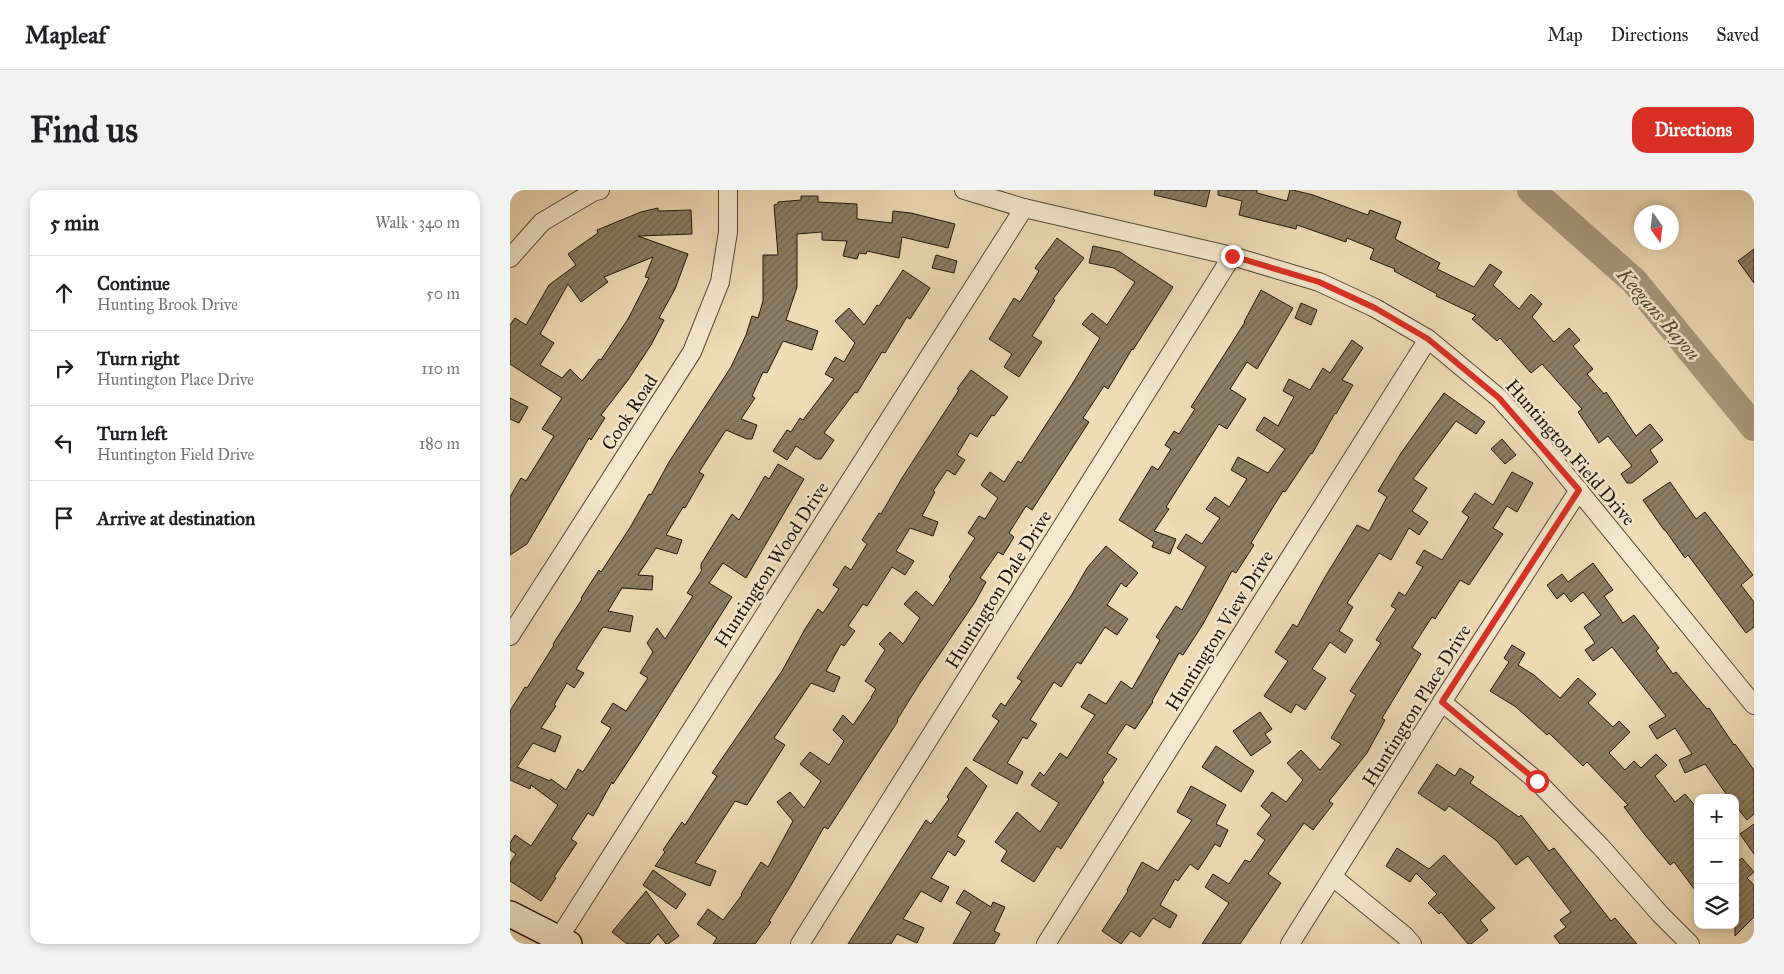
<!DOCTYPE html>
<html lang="en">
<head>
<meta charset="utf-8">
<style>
  :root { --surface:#fff; --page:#f2f2f2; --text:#202124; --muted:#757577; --line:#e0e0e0; --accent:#d93025 }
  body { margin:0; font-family:"IM FELL Great Primer",serif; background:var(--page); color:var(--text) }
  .controls { position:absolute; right:15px; bottom:15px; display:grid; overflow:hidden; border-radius:10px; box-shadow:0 2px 8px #0003 }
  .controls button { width:45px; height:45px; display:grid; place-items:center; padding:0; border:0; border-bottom:1px solid var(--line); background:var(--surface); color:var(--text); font:25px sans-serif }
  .compass { position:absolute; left:1124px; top:15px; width:45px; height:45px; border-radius:50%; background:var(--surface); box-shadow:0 2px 8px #0003; rotate:166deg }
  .stop { position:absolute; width:15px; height:15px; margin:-11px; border:4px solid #d93025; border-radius:50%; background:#fff }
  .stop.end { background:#d93025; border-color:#fff; box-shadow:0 1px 5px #0008 }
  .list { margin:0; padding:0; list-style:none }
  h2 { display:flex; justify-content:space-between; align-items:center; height:65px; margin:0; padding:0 20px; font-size:21px }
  h2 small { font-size:16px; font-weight:400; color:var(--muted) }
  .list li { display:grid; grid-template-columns:32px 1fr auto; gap:15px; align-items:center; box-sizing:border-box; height:75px; padding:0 20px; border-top:1px solid var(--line) }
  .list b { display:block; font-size:19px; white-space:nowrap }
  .list p { margin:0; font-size:16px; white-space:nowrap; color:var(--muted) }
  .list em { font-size:16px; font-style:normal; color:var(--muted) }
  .icon { flex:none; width:28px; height:28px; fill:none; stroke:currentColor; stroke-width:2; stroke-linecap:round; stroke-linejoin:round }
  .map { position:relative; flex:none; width:1244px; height:754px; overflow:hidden; border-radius:15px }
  header { display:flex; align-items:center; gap:30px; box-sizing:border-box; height:70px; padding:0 25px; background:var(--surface); border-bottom:1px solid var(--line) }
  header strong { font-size:24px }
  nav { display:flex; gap:28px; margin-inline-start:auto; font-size:18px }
  .intro { display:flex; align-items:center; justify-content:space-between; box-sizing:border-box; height:120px; padding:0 30px }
  h1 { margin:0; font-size:35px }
  .button { padding:12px 22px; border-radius:15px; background:var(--accent); color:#fff; font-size:18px; font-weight:700 }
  main { display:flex; gap:30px; padding:0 30px }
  aside { flex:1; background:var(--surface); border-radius:15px; box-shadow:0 2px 8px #0003 }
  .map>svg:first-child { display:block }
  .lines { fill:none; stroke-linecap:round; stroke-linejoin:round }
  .river { stroke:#a9987c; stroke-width:28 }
  .building { fill:url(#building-hatch); stroke:#20170d; fill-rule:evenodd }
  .minor-casing { stroke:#544837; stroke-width:20 }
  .secondary-casing { stroke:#20170d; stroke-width:28 }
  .minor { stroke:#f5e8cf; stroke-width:18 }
  .secondary { stroke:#f5e8cf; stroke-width:25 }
  .route { stroke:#d93025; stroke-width:6 }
  .labels { text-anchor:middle; stroke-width:5; stroke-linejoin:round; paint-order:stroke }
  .street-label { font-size:19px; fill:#20170d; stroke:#f5e8cf }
  .water-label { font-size:20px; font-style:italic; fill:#574b39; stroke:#f5e8cf }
</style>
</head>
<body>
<header>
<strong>Mapleaf</strong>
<nav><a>Map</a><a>Directions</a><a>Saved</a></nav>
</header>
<div class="intro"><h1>Find us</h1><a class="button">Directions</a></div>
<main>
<aside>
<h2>5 min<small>Walk · 340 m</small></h2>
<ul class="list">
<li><svg class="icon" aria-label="ahead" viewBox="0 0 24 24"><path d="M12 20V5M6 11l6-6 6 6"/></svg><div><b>Continue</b><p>Hunting Brook Drive</p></div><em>50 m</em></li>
<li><svg class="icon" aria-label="right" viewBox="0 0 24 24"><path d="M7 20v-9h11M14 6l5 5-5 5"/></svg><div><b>Turn right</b><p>Huntington Place Drive</p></div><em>110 m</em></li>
<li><svg class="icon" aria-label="left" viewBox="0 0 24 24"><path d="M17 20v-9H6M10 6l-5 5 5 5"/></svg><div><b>Turn left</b><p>Huntington Field Drive</p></div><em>180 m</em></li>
<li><svg class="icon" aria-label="arrive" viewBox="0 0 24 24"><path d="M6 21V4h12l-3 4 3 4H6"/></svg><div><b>Arrive at destination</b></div></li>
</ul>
</aside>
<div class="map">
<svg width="1244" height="754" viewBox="0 0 1244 754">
  <defs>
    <pattern id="building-hatch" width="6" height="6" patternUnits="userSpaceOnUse" patternTransform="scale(1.25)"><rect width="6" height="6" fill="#8c7d64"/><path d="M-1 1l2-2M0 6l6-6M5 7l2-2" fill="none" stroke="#726551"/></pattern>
  </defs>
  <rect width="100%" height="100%" fill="#efdbb5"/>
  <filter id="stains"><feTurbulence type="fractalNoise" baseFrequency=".004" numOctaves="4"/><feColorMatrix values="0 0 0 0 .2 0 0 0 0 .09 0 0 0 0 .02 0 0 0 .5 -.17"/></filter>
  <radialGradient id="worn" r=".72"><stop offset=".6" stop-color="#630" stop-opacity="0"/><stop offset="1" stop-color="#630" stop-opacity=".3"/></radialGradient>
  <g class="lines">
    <path class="river" d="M1021 0 1124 91 1244 237"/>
  </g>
  <g class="building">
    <path d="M645 0H700L696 17 644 5Z"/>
    <path d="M708 0H747V3L777 11 780 0H783L803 5 858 25 860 20 891 32 885 49 930 73 927 79 964 97 980 74 992 82 983 95 1009 119 1021 104 1032 114 1022 127 1044 152 1059 138 1070 150 1063 156 1083 179 1077 184 1094 204 1096 202 1126 246 1140 234 1153 250 1140 260 1148 272 1122 293H1117L1111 284 1122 276 1098 246 1089 253 1068 222 1072 219 1032 174 1021 183 990 148 987 151 962 129 966 125 926 106 927 104 884 81 885 79 860 69 864 59 837 48 836 52 787 35 786 39 729 25 732 11 708 5Z"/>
    <path d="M291 6H308V12L347 14V29L382 33 383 21 401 23 445 34 438 58 392 47 389 68 357 61 356 64 349 63 347 69 333 66 337 51 312 50V42L287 44V97L276 130 308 141 302 160 273 151 257 183 253 182 242 206 245 208 231 229 247 235 242 249H237L216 240 189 282 194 285 175 318 173 317 156 345 172 350 167 364 146 358 128 385 143 386 142 400 112 398 98 421 123 426 120 442 93 437 66 479 74 483 64 498 57 493 44 515 46 516 31 538 51 546 45 562 23 553 7 577 40 591 41 589 56 600 68 579 73 582 101 538 91 532 103 513 116 521 138 488 130 483 143 462 137 453 147 438 155 449 183 406 177 403 192 380 191 379V374L222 324 229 330 255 286 259 289 268 274 294 289 236 388 213 373 199 393 222 407 128 556 103 594 102 592 83 626 78 623 61 649 67 653 44 687 46 688 31 711 0 691V673L6 664 0 660V653L5 645 21 656 48 615 21 595 20 599 0 590V521L15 497 17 498 44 455 43 454 72 409 71 408 89 380 91 382 121 336 139 304 141 305 159 272 221 177 236 145 242 126 248 128 253 111V65H268L264 15 268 14V12L291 10Z"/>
    <path d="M148 18V21L181 20 182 44 128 46 178 64 165 99 149 128 154 130 141 155 118 190 91 225 95 228 81 250 79 248 17 354 0 365V307L11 288 16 291 44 246 32 239 52 208 0 174V135L5 128 16 135 39 95 66 75 58 64 88 43 87 40 131 22ZM143 67 135 87 139 88 118 129 91 170 89 169 72 191 60 179 52 188 30 175 44 153 30 144 58 94 71 112 98 92 94 87Z"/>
    <path d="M547 48 574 68 543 109 545 110 522 146 532 152 509 187 494 177 502 164 479 149 504 108 510 112 529 81 525 78Z"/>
    <path d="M583 56 610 62 663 97 623 160 622 159 598 199 594 196 573 228 579 232 522 320 516 316 499 343 504 347 493 365 488 362 470 388 476 392 465 412 410 493 387 530 388 531 318 639 314 637 280 697 259 731 261 732 245 754H203L207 748 187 734 198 719 213 730 232 705 231 704 251 672 258 677 283 631 267 612 280 602 294 618 311 591 290 574 300 562 319 575 334 551 323 540 333 525 343 535 362 507H361L366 499 355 491 375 460 369 454 380 442 393 454 410 428 394 414 406 401 423 416 441 389 439 387 465 348 458 343 469 326 475 329 488 308 471 295 480 282 494 292 508 271 511 273 561 196 590 148 572 134 582 123 597 135 625 92 604 78 579 73Z"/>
    <path d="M1244 59V93L1228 71Z"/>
    <path d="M426 65 447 71 444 83 422 78Z"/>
    <path d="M393 80 420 98 400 129 397 127 375 163 372 162 347 203 345 202 314 243 324 250 311 269H306L286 256 277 270 263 261 277 240 281 242 290 228 293 230 324 189 315 184 325 167 334 172 345 153 325 131 339 118 354 135 367 115 369 116Z"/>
    <path d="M751 100 783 118 747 179 737 172 720 199 736 209 717 239 709 234 656 317 659 319 644 341 666 349 660 364 642 357 644 352 609 330 642 276 648 280 661 259 655 255 664 241 669 244 685 219 681 217 735 132H734Z"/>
    <path d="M791 113 807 120 801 135 785 128Z"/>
    <path d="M842 150 853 158 832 190 843 195 826 224 825 223 802 264 801 263 775 302 773 301 741 353 744 355 726 383 722 381 693 434 673 465 669 463 642 511 643 512 625 539 616 534 597 563 607 569 592 590 594 592 551 659 547 656 524 692 491 671 497 661 485 652 507 622 530 642 549 613 521 595 530 582 534 586 550 563 557 568 585 525 571 517 579 504 596 514 611 491 622 499 650 450 646 447 666 416 672 420 696 377 667 358 676 344 692 354 710 328 696 319 705 307 719 317 737 289 721 280 728 267 758 283 775 259 746 240 754 227 768 236 784 207 773 201 779 189 800 200 813 178 820 183Z"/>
    <path d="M461 180 498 207 484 226 482 225 467 247 460 243 447 265 455 270 445 285 437 280 423 301 425 302 412 326 428 332 423 346 400 338 386 361 404 371 395 385 382 377 357 416 353 414 338 436 345 441 334 456 331 454 316 481 330 487 324 502 301 493 264 548 275 555 237 615 225 611 185 673 206 681 200 696 145 676 155 662 153 660 172 632 175 635 207 586 202 583 272 481 295 439 308 419 313 423 329 399 323 395 335 376 341 380 357 354 352 350 369 323 371 324 392 288 449 200 447 199Z"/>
    <path d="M934 203 975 232 966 244 946 231 903 289 917 298 902 321 918 332 909 345 899 338 881 370 869 363 837 413 843 417 829 441 843 450 835 463 820 452 802 479 816 488 795 520 786 514 781 523 754 506 778 471 765 462 783 434 787 437 815 387 847 335 859 341 877 307 868 301 891 263Z"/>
    <path d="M0 208 18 217 9 233 0 229Z"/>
    <path d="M992 249 1006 265 995 274 981 259Z"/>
    <path d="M1002 282 1023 293 1007 322 997 316 983 338 993 344 959 395 950 390 925 429 922 427 902 458 911 464 872 528 875 530 857 563 819 611 823 614 803 640 794 633 758 684 771 693 730 754H692L719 713 695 697 703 684 719 694 735 670 740 672 755 650 747 644 761 625 751 616 762 602 776 612 793 590 777 573 791 560 810 580 831 554 821 548 846 505 840 501 871 453 866 450 886 419 881 416 889 402 895 406 913 377 906 373 914 360 932 370 959 327 952 322 965 303 983 315Z"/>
    <path d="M1160 292 1186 329 1195 322 1243 385 1231 395 1244 412V437L1236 443 1178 365 1175 368 1155 340H1154L1133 310Z"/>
    <path d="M596 356 628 383 616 397 611 393 597 415 618 429 607 445 595 437 571 474 567 472 551 497 544 492 520 530 527 534 517 549 513 547 497 573 513 582 507 594 463 570 489 531 482 526 491 513 495 516 512 491 507 488 561 406 577 378Z"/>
    <path d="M1083 373 1103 400 1094 406 1113 433 1124 425 1149 458 1146 461 1163 484 1166 482 1197 519 1199 518 1224 555 1225 554 1244 580V624L1237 630 1225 615V608H1219L1195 574 1175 583 1169 570 1182 564 1165 538 1147 549 1139 536 1156 526 1102 457 1083 471 1075 460 1085 453 1074 437 1091 425 1073 402 1061 412 1054 403 1047 409 1037 395 1052 384 1058 392Z"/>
    <path d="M1002 455 1015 463 1008 475 1024 485 1050 508 1068 488 1086 504 1078 513 1103 537 1109 531 1120 542 1099 563 1115 580 1124 571 1131 578 1146 564 1157 575 1145 586 1165 612 1175 604 1188 619V704L1164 672 1160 675 1135 645 1114 617 1118 615 1077 572 1073 576 1039 543 1037 545 1006 517 980 501 999 472 994 468Z"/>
    <path d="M750 522 762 539 755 544 761 552 741 566 723 541Z"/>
    <path d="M706 556 744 581 731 602 692 577Z"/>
    <path d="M927 574 945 586 950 578 964 587 960 593 1009 627 1011 625 1039 661 1044 658 1101 731 1105 728 1127 754H1050L1044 746 1056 737 1050 730 1061 722 1018 666 1006 675 987 651 939 616 935 621 908 603Z"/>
    <path d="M456 577 477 596 447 646 455 651 445 666 438 661 421 688 439 697 431 712 411 701 393 729 414 738 407 753 387 744 381 754H338L409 641 416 630 421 634 439 609 437 607Z"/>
    <path d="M681 596 716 615 706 634 718 640 710 657 705 654 688 680 680 674 668 691 665 689 650 715 667 725 660 738 643 728 630 747 621 741 611 754 592 741 618 701 617 700 632 672 648 681 682 630 667 622Z"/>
    <path d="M1244 634V664L1230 644Z"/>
    <path d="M887 658 919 679 934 665 985 718 970 730 978 740 961 754H958L931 722 929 724 918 713 927 704 906 683 900 692 876 676Z"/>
    <path d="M1232 668 1244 682 1237 688 1244 695V727L1225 746V674Z"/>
    <path d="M143 680 176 704 166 719 133 695Z"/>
    <path d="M454 700 481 717 483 712 495 717 484 741 490 744 484 754H443L461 722 446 713Z"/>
    <path d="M136 701 169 746 158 754H156L148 744 139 754H117L102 742Z"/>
  </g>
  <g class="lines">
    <defs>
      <g id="minor">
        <path d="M454 0 514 18 722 66 809 92 865 118 918 149 989 208 1033 257 1244 515"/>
        <path d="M0 68 32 32 83 2 90 0"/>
        <path d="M0 446 182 162 210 92 218 42V0"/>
        <path d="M932 512 1027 591 1091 657 1150 724 1180 754"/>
        <path d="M823 687 895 746 902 754"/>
        <path d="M45 754 514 18"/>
        <path d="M290 754 722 66"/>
        <path d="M536 754 918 149"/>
        <path d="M780 754 932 512 1069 300"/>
      </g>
      <path id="secondary" d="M0 724 59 754"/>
    </defs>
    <use href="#minor" class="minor-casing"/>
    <use href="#secondary" class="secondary-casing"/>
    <use href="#minor" class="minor"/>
    <use href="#secondary" class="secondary"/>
  </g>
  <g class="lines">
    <path class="route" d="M722 66 809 92 865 118 918 149 989 208 1069 300 932 512 1027 591"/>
  </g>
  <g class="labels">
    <g class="street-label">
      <text transform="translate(119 222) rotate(-57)" y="7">Cook Road</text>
      <text transform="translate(1061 262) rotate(49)" y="7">Huntington Field Drive</text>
      <text transform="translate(261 374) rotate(-57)" y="7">Huntington Wood Drive</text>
      <text transform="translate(488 399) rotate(-58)" y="7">Huntington Dale Drive</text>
      <text transform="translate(709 440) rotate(-58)" y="7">Huntington View Drive</text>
      <text transform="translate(906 515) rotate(-58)" y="7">Huntington Place Drive</text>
    </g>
    <g class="water-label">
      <text transform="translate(1149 124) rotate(49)" y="7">Keegans Bayou</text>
    </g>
  </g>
  <rect width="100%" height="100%" filter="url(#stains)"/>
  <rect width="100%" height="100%" fill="url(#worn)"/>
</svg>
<div class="controls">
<button>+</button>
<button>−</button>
<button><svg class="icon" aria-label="layers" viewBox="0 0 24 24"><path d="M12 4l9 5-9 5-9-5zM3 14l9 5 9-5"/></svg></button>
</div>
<svg class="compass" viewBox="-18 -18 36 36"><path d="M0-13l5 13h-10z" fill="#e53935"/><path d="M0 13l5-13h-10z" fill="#757577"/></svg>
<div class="stop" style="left:1027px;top:591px"></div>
<div class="stop end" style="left:722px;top:66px"></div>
</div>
</main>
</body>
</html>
